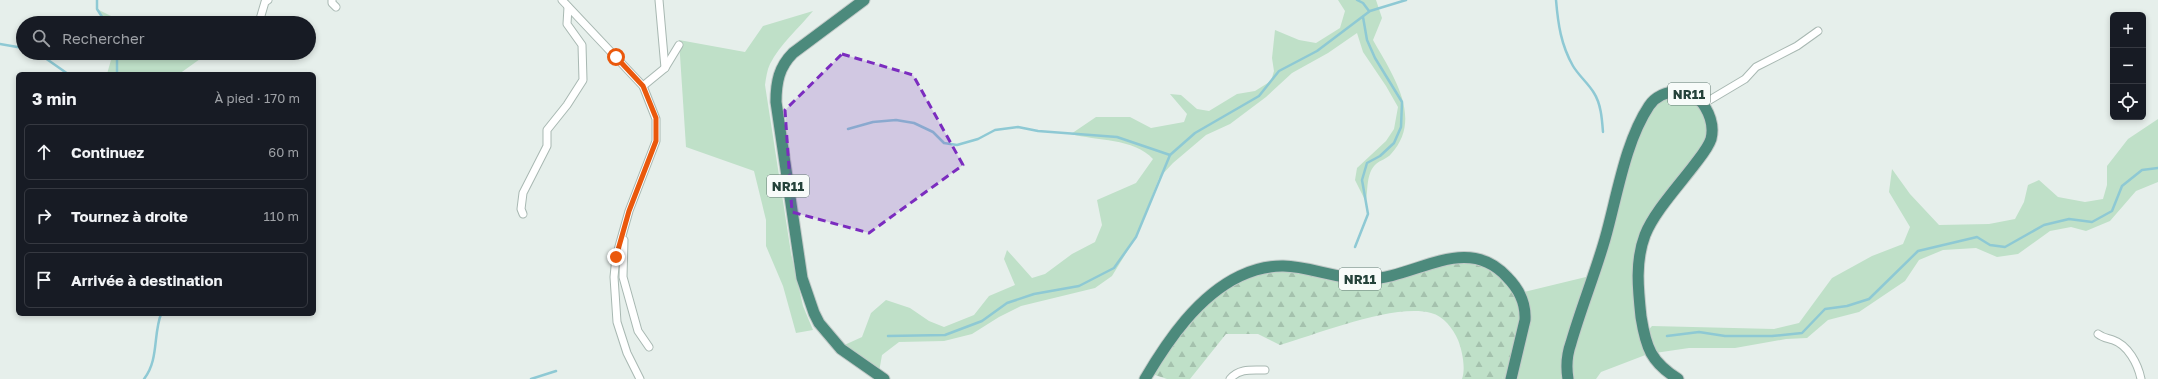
<!DOCTYPE html>
<html lang="fr">
<head>
<meta charset="utf-8">
<style>
  :root { --surface:#171b24; --page:#20242c; --text:#f1f3f6; --muted:#9ea1a6; --line:#363941 }
  body { margin:0; font-family:"Golos Text",sans-serif; background:var(--page); color:var(--text) }
  .controls { position:absolute; right:12px; top:12px; display:grid; overflow:hidden; border-radius:6px; box-shadow:0 2px 6px #0003 }
  .controls button { width:36px; height:36px; display:grid; place-items:center; padding:0; border:0; border-bottom:1px solid var(--line); background:var(--surface); color:var(--text); font:20px sans-serif }
  .stop { position:absolute; width:12px; height:12px; margin:-9px; border:3px solid #ea580c; border-radius:50%; background:#fff }
  .stop.end { background:#ea580c; border-color:#fff; box-shadow:0 1px 4px #0008 }
  .list { margin:0; padding:0; list-style:none }
  h2 { display:flex; justify-content:space-between; align-items:center; height:52px; margin:0; padding:0 16px; font-size:17px }
  h2 small { font-size:13px; font-weight:400; color:var(--muted) }
  .list li { display:grid; grid-template-columns:26px 1fr auto; gap:12px; align-items:center; box-sizing:border-box; height:56px; margin:0 8px 8px; padding:0 8px; border:1px solid var(--line); border-radius:6px }
  .list b { display:block; font-size:15px; white-space:nowrap }
  .list em { font-size:13px; font-style:normal; color:var(--muted) }
  .icon { flex:none; width:22px; height:22px; fill:none; stroke:currentColor; stroke-width:2; stroke-linecap:round; stroke-linejoin:round }
  .map { position:relative; flex:none; width:2158px; height:379px; overflow:hidden }
  .search { position:absolute; background:var(--surface); box-shadow:0 2px 6px #0003; left:16px; top:16px; width:300px; height:44px; display:flex; align-items:center; gap:10px; box-sizing:border-box; padding:0 14px; border-radius:22px; color:var(--muted); font-size:15px }
  .panel { position:absolute; background:var(--surface); box-shadow:0 2px 6px #0003; left:16px; top:72px; width:300px; height:244px; border-radius:6px }
  .map>svg:first-child { display:block }
  .green { fill:#bfe0c8 }
  .forest { fill:url(#forest-firs) }
  .lines { fill:none; stroke-linecap:round; stroke-linejoin:round }
  .stream { stroke:#8ec9d4; stroke-width:2.5 }
  .minor-casing { stroke:#a8b8b2; stroke-width:9 }
  .trunk-casing { stroke:#c2cac8; stroke-width:13 }
  .minor { stroke:#fff; stroke-width:7 }
  .trunk { stroke:#4c8a7c; stroke-width:11 }
  .route { stroke:#ea580c; stroke-width:5 }
  .marked { fill:#7b2cbf; fill-opacity:0.2; stroke:#7b2cbf; stroke-width:3; stroke-dasharray:8 5; stroke-linejoin:round }
  .labels { text-anchor:middle; stroke-width:3; stroke-linejoin:round; paint-order:stroke }
  .shield { fill:#f7fbf9; stroke:#637a73; stroke-width:1 }
  .shield-label { font-size:13px; font-weight:bold; fill:#24423a }
</style>
</head>
<body>
<div class="map">
<svg width="2158" height="379" viewBox="0 0 2158 379">
  <defs>
    <pattern id="forest-firs" width="22" height="20" patternUnits="userSpaceOnUse"><rect width="22" height="20" fill="#bfe0c8"/><path d="M5 1l3.5 6h-7zM16 11l3.5 6h-7z" fill="#a4c1ad"/></pattern>
  </defs>
  <rect width="100%" height="100%" fill="#e6efeb"/>
  <g class="green">
    <path d="M1338 0H1376L1382 18 1373 40C1392 74 1424 118 1391 154 1387 159 1380 160 1376 164 1366 173 1368 190 1366 202L1355 180 1357 168 1386 141 1394 129 1398 107 1386 86 1363 52 1357 33 1328 53 1292 73 1266 97 1230 124 1206 135 1173 163 1159 178 1136 237 1112 276 1095 288 1021 306 999 317 972 334 944 341 899 342 882 355 879 372 840 347 862 337 871 313 886 300 910 308 929 321 944 327 974 315 989 296 1015 285 1004 259 1007 250 1032 278 1045 274 1072 254 1095 242 1102 225 1097 200 1136 183 1153 159C1134 138 1096 141 1071 134L1096 117H1130L1151 128 1184 122 1187 114 1170 94 1181 95 1197 109 1209 111 1237 94 1255 91 1271 81 1274 71 1272 58 1275 30 1299 40 1316 43 1340 28 1345 11Z"/>
    <path d="M97 9 125 23H106Z"/>
    <path d="M813 11C799 28 780 44 770 64 767 70 766 78 765 85L791 253 803 306 813 330 796 333 783 286 766 246V220L754 171 686 147 679 40 745 52 763 26Z"/>
    <path d="M113 53H159L200 59 179 74H107Z"/>
    <path d="M1663 91 1702 98 1709 137 1645 227 1641 338 1652 326 1774 329 1799 323 1832 278 1872 256 1903 244 1910 227 1889 192 1892 169 1910 194 1939 225 1989 224 2015 219 2024 202 2028 185 2039 180 2058 197 2085 202 2103 199 2107 185V166L2128 139 2158 119V182L2136 191 2110 221 2086 231 2071 227 2050 231 2018 254 1997 257 1976 248 1943 250 1919 260 1905 281 1859 312 1828 320 1807 338 1786 339 1735 348H1689L1648 354 1601 372 1596 379H1502L1509 356 1516 294 1590 276 1627 152Z"/>
  </g>
  <path class="forest" d="M1463 253 1506 274 1523 312 1522 327 1502 379H1462C1466 368 1462 350 1458 340 1453 329 1444 316 1431 313 1394 303 1318 334 1280 345L1258 334H1226L1190 379H1167L1143 371 1166 340 1238 272 1260 263H1288L1350 276 1382 273Z"/>
  <g class="lines">
    <g class="stream">
      <path d="M97 0V9L106 23"/>
      <path d="M1357 0 1363 3 1369 11"/>
      <path d="M1556 0C1558 24 1561 45 1573 66 1579 76 1588 83 1594 93 1601 104 1602 119 1603 132"/>
      <path d="M0 44 23 48"/>
      <path d="M38 53 68 74"/>
      <path d="M117 74V53"/>
      <path d="M848 129 873 122 896 120 914 123 933 132 944 143 957 145 978 139 995 130 1018 127 1038 131 1117 137 1170 155"/>
      <path d="M1355 247 1368 214 1362 180 1367 163 1380 156 1394 143 1401 127 1402 102 1375 58 1367 40 1363 17"/>
      <path d="M888 336 945 335 982 321 1007 303 1034 294 1079 286 1114 268 1136 237 1170 155 1195 133 1259 96 1279 71 1317 51 1370 11 1406 0"/>
      <path d="M1667 336 1699 332 1725 336H1772L1802 333 1825 309 1847 306 1869 299 1918 251 1977 237 1990 245 2005 247 2044 225 2069 219 2092 222 2112 211 2122 186 2142 170 2158 168"/>
      <path d="M144 379C159 360 153 335 161 314"/>
      <path d="M531 379 556 371"/>
    </g>
    <defs>
      <g id="minor">
        <path d="M332 0V3L336 7"/>
        <path d="M562 0 643 86 656 119V141L629 211 616 257 614 277 617 322 627 353 640 379"/>
        <path d="M659 0 665 68"/>
        <path d="M254 23 260 19 265 2 268 0"/>
        <path d="M643 86 665 68 679 45"/>
        <path d="M1703 104 1745 79 1756 67 1797 46 1818 31"/>
        <path d="M523 214 521 209 523 193 547 146V130L567 105 583 80 582 45 567 24 568 7"/>
        <path d="M624 240 623 277 638 331 649 347"/>
        <path d="M2098 334C2103 338 2107 338 2113 340 2128 345 2138 364 2141 379"/>
        <path d="M1230 379C1239 368 1252 370 1265 370"/>
      </g>
      <g id="trunk">
        <path d="M864 0 793 53C779 67 776 82 776 102L802 278 814 313 819 323 841 349 884 379"/>
        <path d="M1145 379C1168 340 1198 296 1240 276 1291 252 1319 279 1367 279 1415 279 1466 232 1507 277 1519 289 1526 303 1525 320L1511 379"/>
        <path d="M1568 379C1566 367 1567 354 1571 343 1581 308 1595 274 1605 239 1617 197 1625 142 1649 106 1662 87 1693 87 1705 107 1711 117 1714 127 1711 139 1708 148 1701 156 1695 164 1680 184 1654 212 1645 235 1635 261 1638 289 1641 317 1646 348 1651 362 1678 379"/>
      </g>
    </defs>
    <use href="#minor" class="minor-casing"/>
    <use href="#trunk" class="trunk-casing"/>
    <use href="#minor" class="minor"/>
    <use href="#trunk" class="trunk"/>
  </g>
  <g class="lines">
    <path class="route" d="M616 57 643 86 656 118V141L629 211 616 257"/>
  </g>
  <path class="marked" d="M842 54 913 75 963 165 869 233 792 212 785 110Z"/>
  <g class="labels">
    <g class="shield">
      <rect x="1668" y="83" width="42" height="22" rx="3"/>
      <rect x="767" y="175" width="42" height="22" rx="3"/>
      <rect x="1339" y="268" width="42" height="22" rx="3"/>
    </g>
    <g class="shield-label">
      <text x="1689" y="99">NR11</text>
      <text x="788" y="191">NR11</text>
      <text x="1360" y="284">NR11</text>
    </g>
  </g>
</svg>
<div class="controls">
<button>+</button>
<button>−</button>
<button><svg class="icon" aria-label="locate" viewBox="0 0 24 24"><circle cx="12" cy="12" r="6"/><path d="M12 2v4M12 18v4M2 12h4M18 12h4"/></svg></button>
</div>
<div class="stop" style="left:616px;top:57px"></div>
<div class="stop end" style="left:616px;top:257px"></div>
<div class="search"><svg class="icon" aria-label="search" viewBox="0 0 24 24"><circle cx="10" cy="10" r="6"/><path d="M15 15l6 6"/></svg>Rechercher</div>
<section class="panel">
<h2>3 min<small>À pied · 170 m</small></h2>
<ul class="list">
<li><svg class="icon" aria-label="ahead" viewBox="0 0 24 24"><path d="M12 20V5M6 11l6-6 6 6"/></svg><div><b>Continuez</b></div><em>60 m</em></li>
<li><svg class="icon" aria-label="right" viewBox="0 0 24 24"><path d="M7 20v-9h11M14 6l5 5-5 5"/></svg><div><b>Tournez à droite</b></div><em>110 m</em></li>
<li><svg class="icon" aria-label="arrive" viewBox="0 0 24 24"><path d="M6 21V4h12l-3 4 3 4H6"/></svg><div><b>Arrivée à destination</b></div></li>
</ul>
</section>
</div>
</body>
</html>
